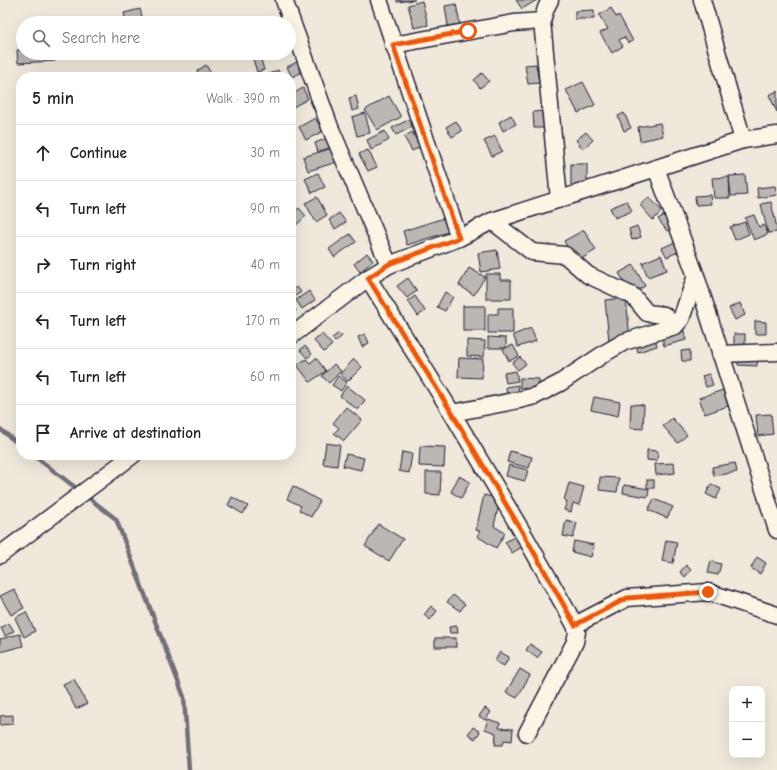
<!DOCTYPE html>
<html lang="en">
<head>
<meta charset="utf-8">
<style>
  :root { --surface:#fff; --page:#f6f6f6; --text:#222; --muted:#767676; --line:#e0e0e0 }
  body { margin:0; font-family:"Comic Neue",sans-serif; background:var(--page); color:var(--text) }
  .controls { position:absolute; right:12px; bottom:12px; display:grid; overflow:hidden; border-radius:8px; box-shadow:0 4px 16px #0002 }
  .controls button { width:36px; height:36px; display:grid; place-items:center; padding:0; border:0; border-bottom:1px solid var(--line); background:var(--surface); color:var(--text); font:20px sans-serif }
  .stop { position:absolute; width:12px; height:12px; margin:-9px; border:3px solid #ea580c; border-radius:50%; background:#fff }
  .stop.end { background:#ea580c; border-color:#fff; box-shadow:0 1px 4px #0008 }
  .list { margin:0; padding:0; list-style:none }
  h2 { display:flex; justify-content:space-between; align-items:center; height:52px; margin:0; padding:0 16px; font-size:17px }
  h2 small { font-size:13px; font-weight:400; color:var(--muted) }
  .list li { display:grid; grid-template-columns:26px 1fr auto; gap:12px; align-items:center; box-sizing:border-box; height:56px; padding:0 16px; border-top:1px solid var(--line) }
  .list b { display:block; font-size:15px; white-space:nowrap }
  .list em { font-size:13px; font-style:normal; color:var(--muted) }
  .icon { flex:none; width:22px; height:22px; fill:none; stroke:currentColor; stroke-width:2; stroke-linecap:round; stroke-linejoin:round }
  .map { position:relative; flex:none; width:777px; height:770px; overflow:hidden }
  .search { position:absolute; background:var(--surface); box-shadow:0 4px 16px #0002; left:16px; top:16px; width:280px; height:44px; display:flex; align-items:center; gap:10px; box-sizing:border-box; padding:0 14px; border-radius:22px; color:var(--muted); font-size:15px }
  .panel { position:absolute; background:var(--surface); box-shadow:0 4px 16px #0002; left:16px; top:72px; width:280px; height:388px; border-radius:16px }
  .map>svg:first-child { display:block }
  .lines { fill:none; stroke-linecap:round; stroke-linejoin:round }
  .stream { stroke:#716f79; stroke-width:4.5 }
  .building { fill:#bcb7b3; stroke:#22223b }
  .minor-casing { stroke:#22223b; stroke-width:19 }
  .minor { stroke:#fcf5e5; stroke-width:16 }
  .route { stroke:#ea580c; stroke-width:5 }
</style>
</head>
<body>
<div class="map">
<svg width="777" height="770" viewBox="0 0 777 770">
  <rect width="100%" height="100%" fill="#efe8db"/>
  <filter id="ink" filterUnits="userSpaceOnUse"><feTurbulence type="fractalNoise" baseFrequency=".025" numOctaves="2"/><feDisplacementMap in="SourceGraphic" scale="8" xChannelSelector="R" yChannelSelector="G"/><feConvolveMatrix kernelMatrix="1 2 1 2 8 2 1 2 1" color-interpolation-filters="sRGB"/></filter>
  <g filter="url(#ink)">
    <g class="lines">
      <g class="stream">
        <path d="M0 429 21 446"/>
        <path d="M33 455 80 491"/>
        <path d="M85 495 116 519 184 697 189 770"/>
      </g>
    </g>
    <g class="building">
      <path d="M397 0H415L397 2Z"/>
      <path d="M516 0H537L522 9Z"/>
      <path d="M422 1 428 25 414 28 408 5Z"/>
      <path d="M456 4 460 24 448 26 445 6Z"/>
      <path d="M611 8 616 17 619 15 633 41 628 43 624 37 619 40 623 46 612 53 600 33 608 29 599 15Z"/>
      <path d="M140 9 143 20 132 23H126L124 13Z"/>
      <path d="M594 10V19H575V11Z"/>
      <path d="M106 18 107 23H98L97 20Z"/>
      <path d="M289 38H292L293 47 289 48Z"/>
      <path d="M17 50H23V53H55V61L18 63Z"/>
      <path d="M118 53H130L120 57Z"/>
      <path d="M251 53H259L264 70 257 72Z"/>
      <path d="M301 60 306 70 292 77 287 67Z"/>
      <path d="M536 64 539 83 528 84 525 65Z"/>
      <path d="M206 65 213 77H200L197 71Z"/>
      <path d="M278 70 281 77H271L269 74Z"/>
      <path d="M482 73 489 81 480 88 474 80Z"/>
      <path d="M583 82 595 105 578 113 566 90Z"/>
      <path d="M303 88 308 99 291 108V95Z"/>
      <path d="M777 91V112L769 95Z"/>
      <path d="M356 96 359 109 352 111 349 98Z"/>
      <path d="M389 96 401 117 377 130 365 110Z"/>
      <path d="M315 99 321 112 316 114 310 101Z"/>
      <path d="M543 111 544 128H534L533 112Z"/>
      <path d="M365 113 370 133 357 136 352 117Z"/>
      <path d="M624 113 631 128 624 131 618 116Z"/>
      <path d="M511 115 516 124 503 131 499 122Z"/>
      <path d="M315 118 323 131 306 140 299 127Z"/>
      <path d="M410 119 414 126 396 135 392 128Z"/>
      <path d="M456 121 462 131 452 137 446 127Z"/>
      <path d="M660 123 663 136 640 141 638 127Z"/>
      <path d="M385 131 389 140 371 150 367 140Z"/>
      <path d="M412 132 420 147 412 151 404 137Z"/>
      <path d="M586 132 593 140 583 149 576 140Z"/>
      <path d="M333 136 336 145 318 152 315 143Z"/>
      <path d="M495 136 502 151 492 156 484 141Z"/>
      <path d="M336 147 340 161 308 171 303 157Z"/>
      <path d="M368 150 377 167 368 171 359 154Z"/>
      <rect x="571" y="164" width="16" height="21"/>
      <path d="M318 173 325 187 312 193 305 179Z"/>
      <path d="M745 175 747 195 731 196 729 176Z"/>
      <path d="M729 177 730 198H714L712 178Z"/>
      <path d="M775 186 777 195 758 198 757 188Z"/>
      <path d="M710 195 711 204 696 205 695 196Z"/>
      <path d="M317 197 327 215 316 222 305 203Z"/>
      <path d="M649 197 662 211 653 220 640 205Z"/>
      <path d="M627 201 632 211 615 218 610 208Z"/>
      <path d="M771 202 777 228V232L768 233 761 204Z"/>
      <path d="M299 208 306 216 293 228 291 226V215Z"/>
      <path d="M339 213 346 222 335 229 329 220Z"/>
      <path d="M668 213 676 225 667 231 658 219Z"/>
      <path d="M754 215 759 227 764 225 768 234 754 240 745 218Z"/>
      <path d="M444 218 448 232 407 245 403 231Z"/>
      <path d="M745 222 749 234 735 240 730 227Z"/>
      <path d="M637 226 641 237 632 240 629 229Z"/>
      <path d="M584 230 596 250 576 262 564 241Z"/>
      <path d="M350 234 356 242 334 257 329 249Z"/>
      <path d="M677 241 682 250 667 257 662 248Z"/>
      <path d="M497 250 500 269 481 272 478 253Z"/>
      <path d="M367 253 373 261 360 272 354 264Z"/>
      <path d="M661 255 667 270 648 277 642 263Z"/>
      <path d="M633 265 645 286 631 294 619 273Z"/>
      <path d="M469 268 485 277 474 295 459 285Z"/>
      <path d="M486 274H500V280H511V299H486Z"/>
      <path d="M408 278 417 291 407 298 397 286Z"/>
      <path d="M297 287 301 292 294 297 291 293V292Z"/>
      <path d="M309 291 315 300 302 309 296 300Z"/>
      <path d="M445 292 453 297 445 311 437 307Z"/>
      <path d="M415 296 425 311 418 316 408 301Z"/>
      <path d="M626 298 630 339 609 341 605 300Z"/>
      <path d="M291 300 296 311 291 313Z"/>
      <path d="M740 303 745 315 735 320 729 308Z"/>
      <rect x="463" y="306" width="22" height="25"/>
      <path d="M498 308H513V333H488V314H498Z"/>
      <path d="M755 321 766 322V334H755Z"/>
      <path d="M683 327 686 340 664 346 661 333Z"/>
      <path d="M531 328 536 341 518 347 513 335Z"/>
      <path d="M339 333 342 336 335 342 332 338Z"/>
      <path d="M322 334 332 345 324 352 314 341Z"/>
      <path d="M365 334 369 343 362 347 358 337Z"/>
      <path d="M654 334 657 346 638 352 635 340Z"/>
      <rect x="734" y="334" width="11" height="11"/>
      <path d="M488 337 506 338V348H488Z"/>
      <path d="M467 340 485 341 484 357 467 356Z"/>
      <path d="M513 345 519 356 509 361 503 349Z"/>
      <path d="M305 346 312 354 307 358 300 350Z"/>
      <path d="M690 350V361H682L681 351Z"/>
      <path d="M738 354 758 355 757 366 738 365Z"/>
      <path d="M520 357 526 364 518 370 512 363Z"/>
      <path d="M316 358 326 371 310 382 297 365 306 359 310 363Z"/>
      <path d="M459 358 483 359 482 378 458 377Z"/>
      <path d="M354 359 362 367 348 381 340 374Z"/>
      <path d="M334 364 341 371 329 383 322 376Z"/>
      <path d="M516 371 518 381 506 383 504 373Z"/>
      <path d="M709 374 713 385 706 387 702 376Z"/>
      <path d="M338 376 347 382 341 391 332 385Z"/>
      <path d="M520 378 539 379V389L520 388Z"/>
      <path d="M518 385 519 394 507 395 506 387Z"/>
      <path d="M347 386 365 400 358 410 340 396Z"/>
      <path d="M723 390 728 406 705 414 699 398Z"/>
      <path d="M594 397 620 402 618 416 591 410Z"/>
      <path d="M631 404 644 405 643 429 630 428Z"/>
      <path d="M346 407 362 420 344 441 334 433 339 428 333 423Z"/>
      <path d="M771 414 773 434 758 436 756 415Z"/>
      <path d="M672 418 687 435 678 443 663 426Z"/>
      <path d="M326 443 340 445 337 466 323 464Z"/>
      <path d="M420 446 445 447 444 467 419 466Z"/>
      <path d="M647 450 658 451 657 461 647 460Z"/>
      <path d="M510 451 532 457 529 468 507 462Z"/>
      <path d="M402 452 412 454 409 473 399 471Z"/>
      <path d="M346 454 364 458 361 470 343 466Z"/>
      <path d="M674 463 675 473 656 475 655 464Z"/>
      <path d="M735 463 737 472 714 476 712 467Z"/>
      <path d="M509 465 528 470 525 481 506 476Z"/>
      <path d="M426 472H441L440 495 426 494Z"/>
      <path d="M459 476 470 482 461 498 451 492Z"/>
      <path d="M600 477 619 478 617 492 599 490Z"/>
      <rect x="647" y="480" width="7" height="8"/>
      <path d="M569 483 584 487 579 505 573 503 571 512 564 510 567 501 564 500Z"/>
      <path d="M711 484 721 489 716 499 706 494Z"/>
      <path d="M624 485 649 489 648 497 623 493Z"/>
      <path d="M293 486 320 501 311 517 299 510 301 506 287 499Z"/>
      <path d="M484 495 500 499 494 526 505 533 496 548 477 536 480 531 476 530Z"/>
      <path d="M232 497 248 506 243 514 228 505Z"/>
      <path d="M654 499 673 507 667 518 648 510Z"/>
      <path d="M566 520 577 523 573 538 563 536Z"/>
      <path d="M378 524 403 539 389 561 365 546Z"/>
      <path d="M518 535 525 545 512 553 505 542Z"/>
      <path d="M666 540 677 542 673 563 662 561Z"/>
      <path d="M574 541 594 545 591 557 572 552Z"/>
      <path d="M757 557 766 563 760 574 751 568Z"/>
      <path d="M711 561 721 564 718 575 708 573Z"/>
      <path d="M686 565 691 570 685 577 680 572Z"/>
      <path d="M14 589 24 608 11 615 0 596Z"/>
      <path d="M453 595 465 604 460 611 447 602Z"/>
      <path d="M431 606 437 611 430 620 424 615Z"/>
      <path d="M26 612 35 631 24 637 15 618Z"/>
      <path d="M9 623 14 631 5 636 1 628Z"/>
      <path d="M457 626 458 633H450L449 627Z"/>
      <path d="M20 634 23 646 0 652V639Z"/>
      <rect x="435" y="638" width="21" height="9"/>
      <path d="M530 644 542 652 537 658 526 650Z"/>
      <path d="M500 652 509 657 504 666 495 661Z"/>
      <path d="M520 669 530 675 517 698 506 692Z"/>
      <path d="M74 679 87 704 76 709 63 684Z"/>
      <path d="M485 708 491 712 485 720 479 716Z"/>
      <path d="M13 715V724L0 725V716Z"/>
      <path d="M488 719 500 723 499 728 513 729 512 741 504 740 503 745H495L496 733 485 729Z"/>
      <path d="M473 727 480 732 475 739 468 734Z"/>
    </g>
    <g class="lines">
      <defs>
        <g id="minor">
          <path d="M284 0 330 127 389 265"/>
          <path d="M379 0 459 238"/>
          <path d="M550 0 546 8 542 21 559 199"/>
          <path d="M702 0 743 140"/>
          <path d="M393 45 514 23 542 21"/>
          <path d="M656 168 696 276 777 530"/>
          <path d="M492 221 532 252 565 255 588 275 633 296 647 313 664 315 675 326"/>
          <path d="M368 278 452 413 527 540 575 625 577 632 575 642 527 733"/>
          <path d="M291 336 368 278 389 265 459 238 492 221 743 140 777 135"/>
          <path d="M720 354 777 352"/>
          <path d="M452 413 519 400 535 396 560 383 605 353 624 342 675 326 681 319 696 276"/>
          <path d="M0 555 133 455"/>
          <path d="M575 625 627 598 708 592 777 615"/>
        </g>
      </defs>
      <use href="#minor" class="minor-casing"/>
      <use href="#minor" class="minor"/>
    </g>
  </g>
  <g class="lines" filter="url(#ink)">
    <path class="route" d="M468 31 393 45 459 238 389 264 368 278 452 413 527 540 575 625 627 598 708 592"/>
  </g>
</svg>
<div class="controls">
<button>+</button>
<button>−</button>
</div>
<div class="stop" style="left:468px;top:31px"></div>
<div class="stop end" style="left:708px;top:592px"></div>
<div class="search"><svg class="icon" aria-label="search" viewBox="0 0 24 24"><circle cx="10" cy="10" r="6"/><path d="M15 15l6 6"/></svg>Search here</div>
<section class="panel">
<h2>5 min<small>Walk · 390 m</small></h2>
<ul class="list">
<li><svg class="icon" aria-label="ahead" viewBox="0 0 24 24"><path d="M12 20V5M6 11l6-6 6 6"/></svg><div><b>Continue</b></div><em>30 m</em></li>
<li><svg class="icon" aria-label="left" viewBox="0 0 24 24"><path d="M17 20v-9H6M10 6l-5 5 5 5"/></svg><div><b>Turn left</b></div><em>90 m</em></li>
<li><svg class="icon" aria-label="right" viewBox="0 0 24 24"><path d="M7 20v-9h11M14 6l5 5-5 5"/></svg><div><b>Turn right</b></div><em>40 m</em></li>
<li><svg class="icon" aria-label="left" viewBox="0 0 24 24"><path d="M17 20v-9H6M10 6l-5 5 5 5"/></svg><div><b>Turn left</b></div><em>170 m</em></li>
<li><svg class="icon" aria-label="left" viewBox="0 0 24 24"><path d="M17 20v-9H6M10 6l-5 5 5 5"/></svg><div><b>Turn left</b></div><em>60 m</em></li>
<li><svg class="icon" aria-label="arrive" viewBox="0 0 24 24"><path d="M6 21V4h12l-3 4 3 4H6"/></svg><div><b>Arrive at destination</b></div></li>
</ul>
</section>
</div>
</body>
</html>
